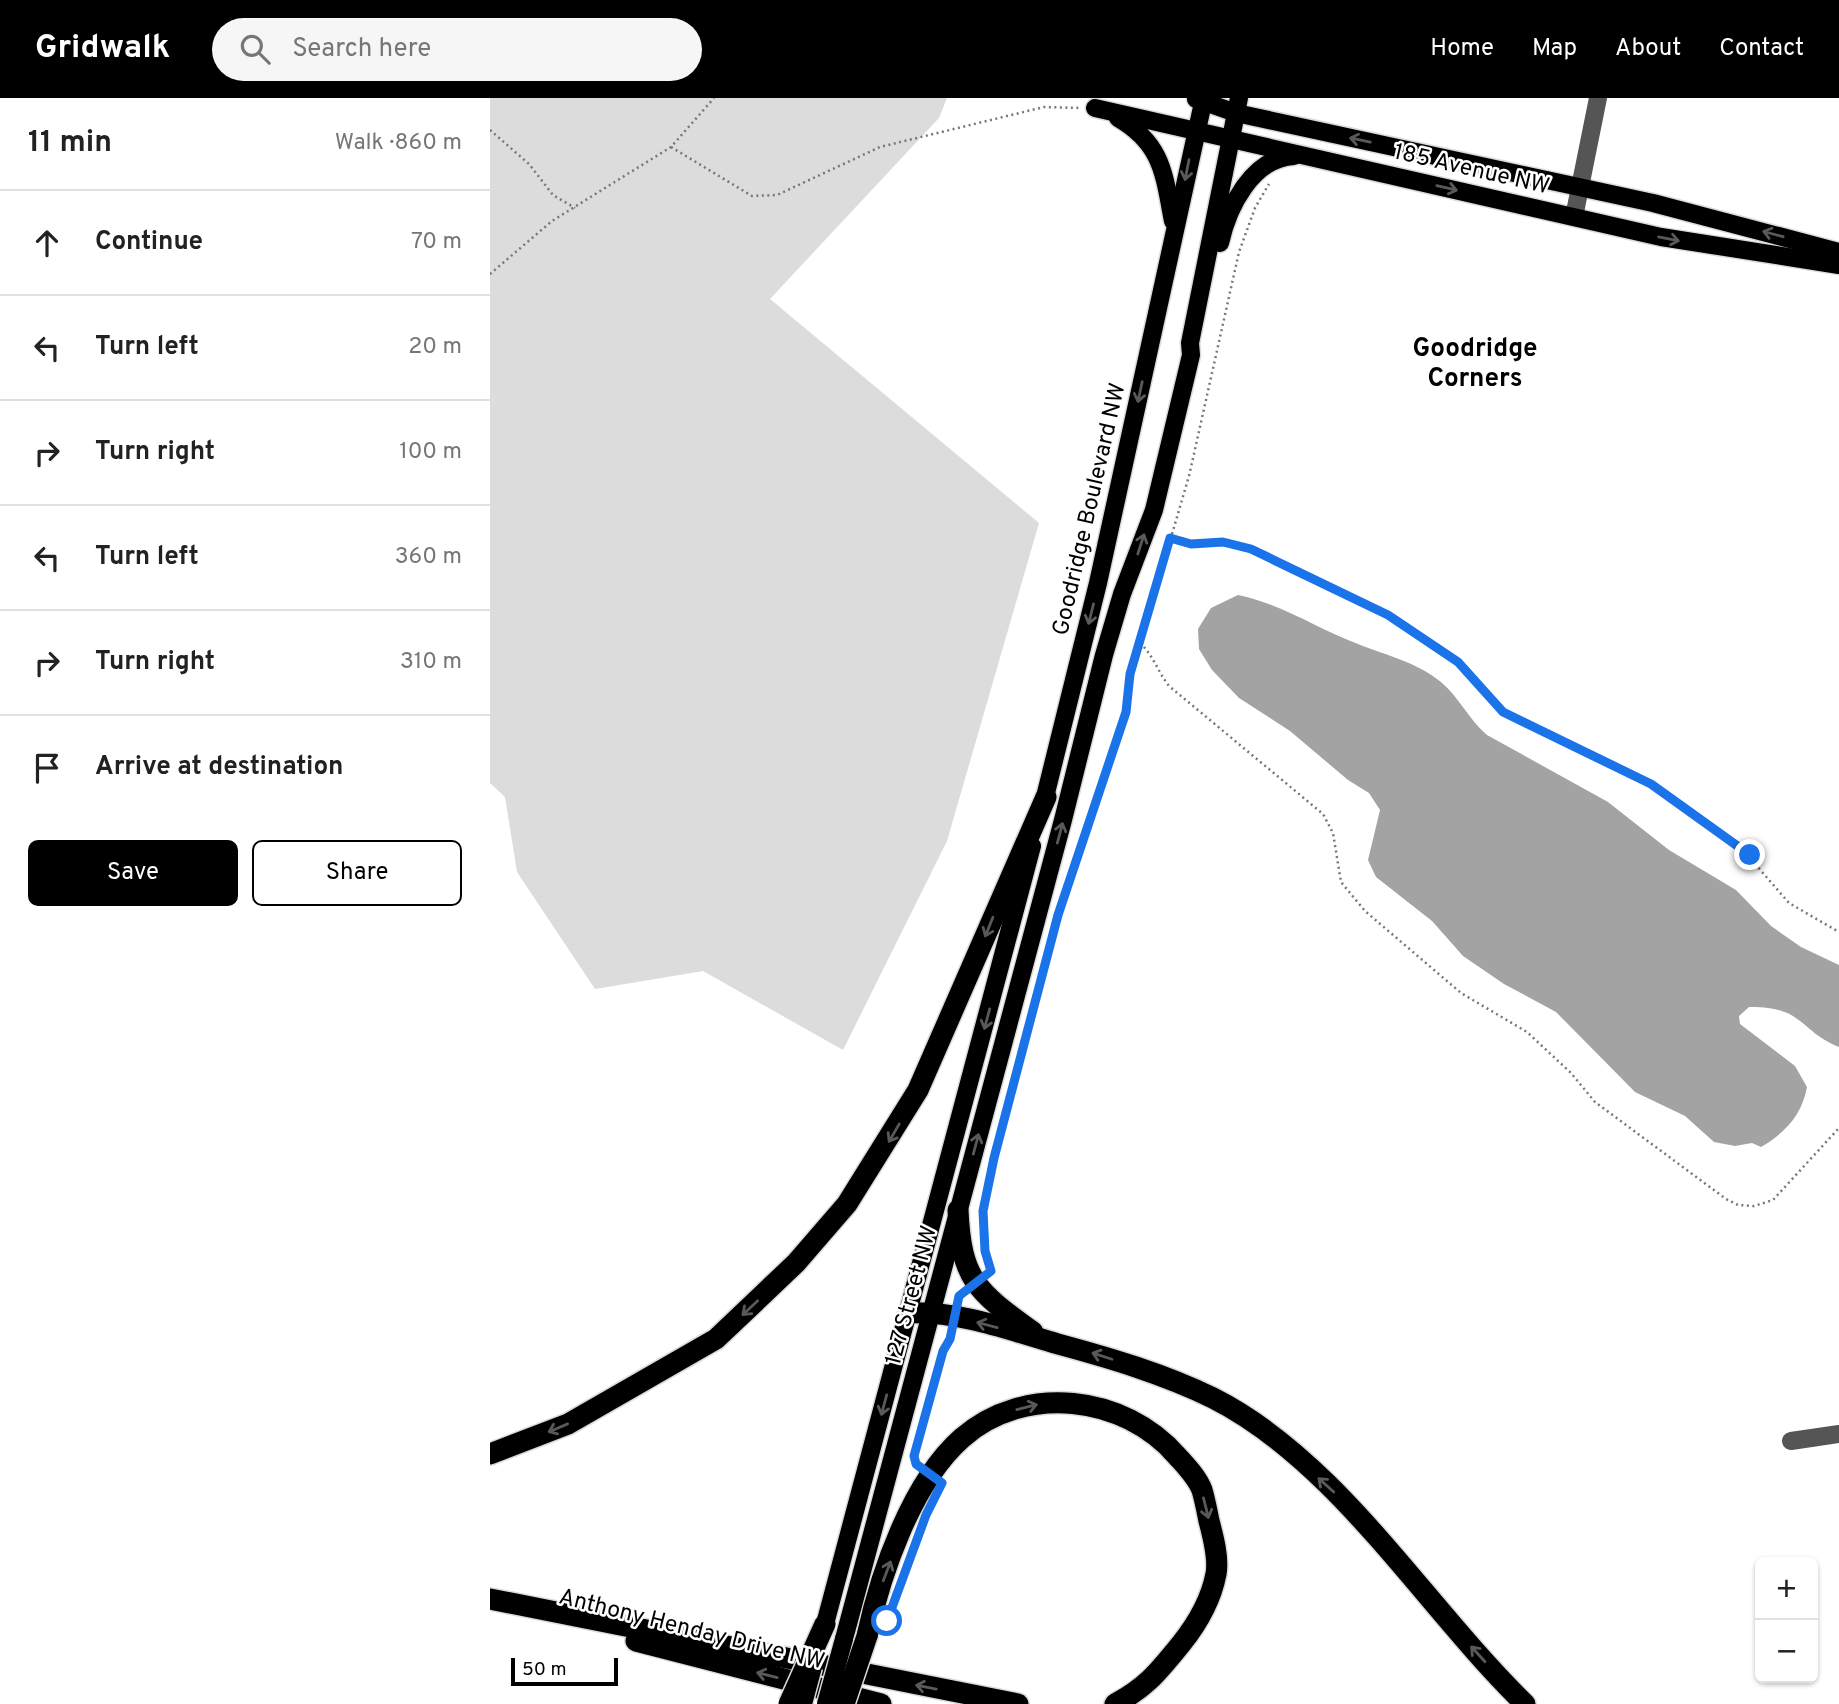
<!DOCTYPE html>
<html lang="en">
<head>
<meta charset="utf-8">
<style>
  :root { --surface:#fff; --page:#f6f6f6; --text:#222; --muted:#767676; --line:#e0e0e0; --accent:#000 }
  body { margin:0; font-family:Overpass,sans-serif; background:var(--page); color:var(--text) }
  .controls { position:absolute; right:21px; bottom:21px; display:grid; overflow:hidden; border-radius:10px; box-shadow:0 2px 5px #0004 }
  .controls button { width:63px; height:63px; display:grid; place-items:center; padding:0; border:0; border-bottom:2px solid var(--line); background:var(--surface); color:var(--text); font:35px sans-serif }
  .scale { position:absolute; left:21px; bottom:18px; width:107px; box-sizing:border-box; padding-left:7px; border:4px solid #000; border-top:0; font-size:19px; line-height:24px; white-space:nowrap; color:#000; -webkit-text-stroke:5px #fff; paint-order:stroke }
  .stop { position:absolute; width:21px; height:21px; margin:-16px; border:5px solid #1a73e8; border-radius:50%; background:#fff }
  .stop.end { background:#1a73e8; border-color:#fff; box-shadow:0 2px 7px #0008 }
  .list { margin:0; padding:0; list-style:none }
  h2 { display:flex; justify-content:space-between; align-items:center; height:91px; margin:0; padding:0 28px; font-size:30px }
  h2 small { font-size:23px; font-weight:400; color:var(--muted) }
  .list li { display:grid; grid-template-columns:46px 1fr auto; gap:21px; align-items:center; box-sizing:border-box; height:105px; padding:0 28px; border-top:2px solid var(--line) }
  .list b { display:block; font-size:26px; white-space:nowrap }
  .list em { font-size:23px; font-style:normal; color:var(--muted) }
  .actions { display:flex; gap:14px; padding:21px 28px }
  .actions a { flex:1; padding:16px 0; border:2px solid var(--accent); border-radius:10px; text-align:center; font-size:24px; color:var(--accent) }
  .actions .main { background:var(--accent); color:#fff }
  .icon { flex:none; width:38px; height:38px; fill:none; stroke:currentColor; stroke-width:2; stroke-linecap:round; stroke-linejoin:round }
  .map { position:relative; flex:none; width:1349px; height:1606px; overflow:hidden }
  header { display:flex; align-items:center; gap:42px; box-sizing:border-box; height:98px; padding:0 35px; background:var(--accent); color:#fff }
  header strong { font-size:33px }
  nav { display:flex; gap:38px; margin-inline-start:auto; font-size:24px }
  .search { width:490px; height:63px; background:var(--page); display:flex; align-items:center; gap:18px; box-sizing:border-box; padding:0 24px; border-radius:38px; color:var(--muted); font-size:26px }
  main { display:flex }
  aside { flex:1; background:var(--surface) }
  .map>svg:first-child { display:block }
  .green { fill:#dcdcdc }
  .water { fill:#a3a3a3 }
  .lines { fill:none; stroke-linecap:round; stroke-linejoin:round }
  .major-casing { stroke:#dbdbdb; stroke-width:21 }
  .highway-casing { stroke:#dbdbdb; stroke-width:24 }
  .path { stroke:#777; stroke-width:2.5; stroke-dasharray:2 3.5; stroke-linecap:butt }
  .minor { stroke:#555; stroke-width:18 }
  .major { stroke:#000; stroke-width:18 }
  .highway { stroke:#000; stroke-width:21 }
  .major-bridge-casing { stroke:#dbdbdb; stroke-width:21; stroke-linecap:butt }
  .highway-bridge-casing { stroke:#dbdbdb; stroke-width:24; stroke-linecap:butt }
  .path-bridge { stroke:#777; stroke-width:2.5; stroke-dasharray:2 3.5; stroke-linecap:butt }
  .major-bridge { stroke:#000; stroke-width:18 }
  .highway-bridge { stroke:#000; stroke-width:21 }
  .oneway { stroke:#595959 }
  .route { stroke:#1a73e8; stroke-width:9 }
  .labels { text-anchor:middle; stroke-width:5; stroke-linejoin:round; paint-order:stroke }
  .street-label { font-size:23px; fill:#000; stroke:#fff }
  .quarter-label { font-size:26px; font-weight:bold; fill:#000; stroke:#fff }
</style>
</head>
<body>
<header>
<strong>Gridwalk</strong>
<div class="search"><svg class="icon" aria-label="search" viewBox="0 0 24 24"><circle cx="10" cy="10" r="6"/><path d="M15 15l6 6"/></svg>Search here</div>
<nav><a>Home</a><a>Map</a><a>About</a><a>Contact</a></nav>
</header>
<main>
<aside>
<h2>11 min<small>Walk · 860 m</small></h2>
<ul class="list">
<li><svg class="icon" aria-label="ahead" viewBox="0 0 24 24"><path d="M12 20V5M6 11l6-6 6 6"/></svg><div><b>Continue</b></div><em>70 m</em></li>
<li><svg class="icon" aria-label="left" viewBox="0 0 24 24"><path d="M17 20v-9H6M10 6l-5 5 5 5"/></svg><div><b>Turn left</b></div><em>20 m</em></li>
<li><svg class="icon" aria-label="right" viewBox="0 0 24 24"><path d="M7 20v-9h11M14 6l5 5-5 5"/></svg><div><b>Turn right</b></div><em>100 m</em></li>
<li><svg class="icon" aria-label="left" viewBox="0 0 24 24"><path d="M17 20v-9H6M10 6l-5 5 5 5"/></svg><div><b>Turn left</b></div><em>360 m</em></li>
<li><svg class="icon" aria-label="right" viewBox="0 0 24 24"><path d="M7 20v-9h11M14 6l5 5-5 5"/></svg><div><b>Turn right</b></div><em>310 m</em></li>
<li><svg class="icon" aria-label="arrive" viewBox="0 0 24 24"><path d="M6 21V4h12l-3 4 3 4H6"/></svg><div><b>Arrive at destination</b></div></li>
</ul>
<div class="actions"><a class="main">Save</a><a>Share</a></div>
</aside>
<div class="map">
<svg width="1349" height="1606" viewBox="0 0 1349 1606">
  <rect width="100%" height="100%" fill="#fff"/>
  <path class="green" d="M0 0H457L449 20 280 201 549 425 457 743 353 952 213 873 105 891 27 774 15 699 0 685Z"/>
  <path class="water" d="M748 497C792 506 828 531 868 546 898 558 926 564 951 584 969 599 979 622 997 637L1118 704 1179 752 1246 792 1281 828 1311 849 1349 867V949C1309 933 1314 908 1259 909L1249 918 1250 926 1305 968 1317 989C1312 1017 1295 1035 1271 1049L1262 1045 1245 1048 1224 1044 1195 1018 1145 994 1066 914 1014 886 973 858 942 823 886 779 878 762 890 712 879 695 858 682 800 633 749 600 722 572 709 551 708 531 721 510Z"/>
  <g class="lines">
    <defs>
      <g id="major">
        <path d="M706 1 746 15 1163 105 1349 154"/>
        <path d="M605 10 1171 139 1349 167"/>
        <path d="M628 20C673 46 674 77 683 123"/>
        <path d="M730 145C738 109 762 60 804 58"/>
        <path d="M552 711 608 485 714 0"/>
        <path d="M335 1526 542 748"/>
        <path d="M354 1541 573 722 614 557 632 496 664 412 701 257 700 245 749 0"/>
      </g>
      <g id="highway">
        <path d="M468 1112C471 1183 488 1194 543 1234"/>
        <path d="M419 1215C469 1213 520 1232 568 1246 620 1260 674 1276 723 1300 848 1363 935 1509 1035 1606"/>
        <path d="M0 1356 78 1326 226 1241 306 1165 357 1106 428 992 556 699"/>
        <path d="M0 1501 528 1606"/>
        <path d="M377 1538C391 1474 422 1384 472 1340 535 1285 634 1297 687 1358 696 1368 707 1379 712 1392 715 1402 717 1413 719 1423 723 1438 729 1460 726 1476 721 1502 707 1526 691 1546 668 1574 657 1589 625 1606"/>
        <path d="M146 1543 391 1606"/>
      </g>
    </defs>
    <use href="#major" class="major-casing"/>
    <use href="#highway" class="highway-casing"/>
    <g class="path">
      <path d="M0 32 39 66 63 97 85 110"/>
      <path d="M181 49 262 98 287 97 390 49 554 9 591 10"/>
      <path d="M0 176 62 123 181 49 224 0"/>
      <path d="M680 440C708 449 734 442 761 451L898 518 968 564 1013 614 1128 667 1194 707 1246 744 1299 805 1349 834"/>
      <path d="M650 545C663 557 668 574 679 588L833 716 843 735 851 784 875 813 971 895 1037 934 1081 975 1105 1004 1236 1101 1248 1107 1264 1108 1283 1102 1349 1030"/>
      <path d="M501 1173 495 1153 493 1113 504 1060 568 817 636 614 641 576 699 378 749 154 765 110 779 86"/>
      <path d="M426 1366 424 1358 460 1236"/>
      <path d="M403 1511 421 1457"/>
    </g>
    <g class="minor">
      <path d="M1084 119 1108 0"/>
      <path d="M1301 1343 1349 1336"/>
    </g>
    <use href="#major" class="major"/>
    <use href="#highway" class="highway"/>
    <defs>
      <g id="major-bridge">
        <path d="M313 1606 323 1569"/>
        <path d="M336 1606 354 1541"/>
      </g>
      <g id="highway-bridge">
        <path d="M299 1606 335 1526"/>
        <path d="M354 1606 377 1538"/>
      </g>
    </defs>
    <use href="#major-bridge" class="major-bridge-casing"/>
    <use href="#highway-bridge" class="highway-bridge-casing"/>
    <path class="path-bridge" d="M393 1533 397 1523"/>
    <use href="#major-bridge" class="major-bridge"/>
    <use href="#highway-bridge" class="highway-bridge"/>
  </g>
  <defs><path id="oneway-shaft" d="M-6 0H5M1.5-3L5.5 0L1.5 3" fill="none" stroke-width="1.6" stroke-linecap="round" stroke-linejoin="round" transform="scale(1.75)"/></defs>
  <g class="oneway">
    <use href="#oneway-shaft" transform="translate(870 42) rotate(-168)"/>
    <use href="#oneway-shaft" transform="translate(697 72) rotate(101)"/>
    <use href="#oneway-shaft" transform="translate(957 90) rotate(13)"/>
    <use href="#oneway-shaft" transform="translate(1283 136) rotate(-165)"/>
    <use href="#oneway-shaft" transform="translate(1179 141) rotate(11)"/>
    <use href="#oneway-shaft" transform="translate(650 294) rotate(102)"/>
    <use href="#oneway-shaft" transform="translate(651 446) rotate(-72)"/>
    <use href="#oneway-shaft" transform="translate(601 516) rotate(104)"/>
    <use href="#oneway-shaft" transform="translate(570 735) rotate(-75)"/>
    <use href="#oneway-shaft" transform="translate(499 829) rotate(112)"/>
    <use href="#oneway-shaft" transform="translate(497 921) rotate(105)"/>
    <use href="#oneway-shaft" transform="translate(404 1035) rotate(120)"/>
    <use href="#oneway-shaft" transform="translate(486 1046) rotate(-75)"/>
    <use href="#oneway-shaft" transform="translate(260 1210) rotate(137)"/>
    <use href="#oneway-shaft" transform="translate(497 1227) rotate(-165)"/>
    <use href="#oneway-shaft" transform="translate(612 1258) rotate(-162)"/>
    <use href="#oneway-shaft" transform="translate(394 1307) rotate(105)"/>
    <use href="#oneway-shaft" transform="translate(537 1309) rotate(-14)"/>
    <use href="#oneway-shaft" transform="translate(68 1330) rotate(157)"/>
    <use href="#oneway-shaft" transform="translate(836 1387) rotate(-138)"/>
    <use href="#oneway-shaft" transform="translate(716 1410) rotate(76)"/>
    <use href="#oneway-shaft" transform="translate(397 1473) rotate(-69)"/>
    <use href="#oneway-shaft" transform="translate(988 1556) rotate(-132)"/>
    <use href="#oneway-shaft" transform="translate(277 1577) rotate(-166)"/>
    <use href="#oneway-shaft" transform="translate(436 1589) rotate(-169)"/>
  </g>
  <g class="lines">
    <path class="route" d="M397 1523 436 1417 452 1385 426 1366 424 1358 453 1253 460 1241 469 1198 501 1173 495 1153 493 1113 504 1060 568 817 636 614 640 576 680 440 701 446 733 444 761 451 898 517 968 564 1013 614 1161 686 1260 757"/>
  </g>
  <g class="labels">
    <g class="street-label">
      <text transform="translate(982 70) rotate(13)" y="8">185 Avenue NW</text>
      <text transform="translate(598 411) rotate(-77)" y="8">Goodridge Boulevard NW</text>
      <text transform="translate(420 1197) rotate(-75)" y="8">127 Street NW</text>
      <text transform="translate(202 1530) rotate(14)" y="8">Anthony Henday Drive NW</text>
    </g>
    <g class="quarter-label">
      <text x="985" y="258">Goodridge<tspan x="985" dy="30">Corners</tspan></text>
    </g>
  </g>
</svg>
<div class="controls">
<button>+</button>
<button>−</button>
</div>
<div class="scale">50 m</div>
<div class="stop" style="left:397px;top:1523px"></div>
<div class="stop end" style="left:1260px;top:757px"></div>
</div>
</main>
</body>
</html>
